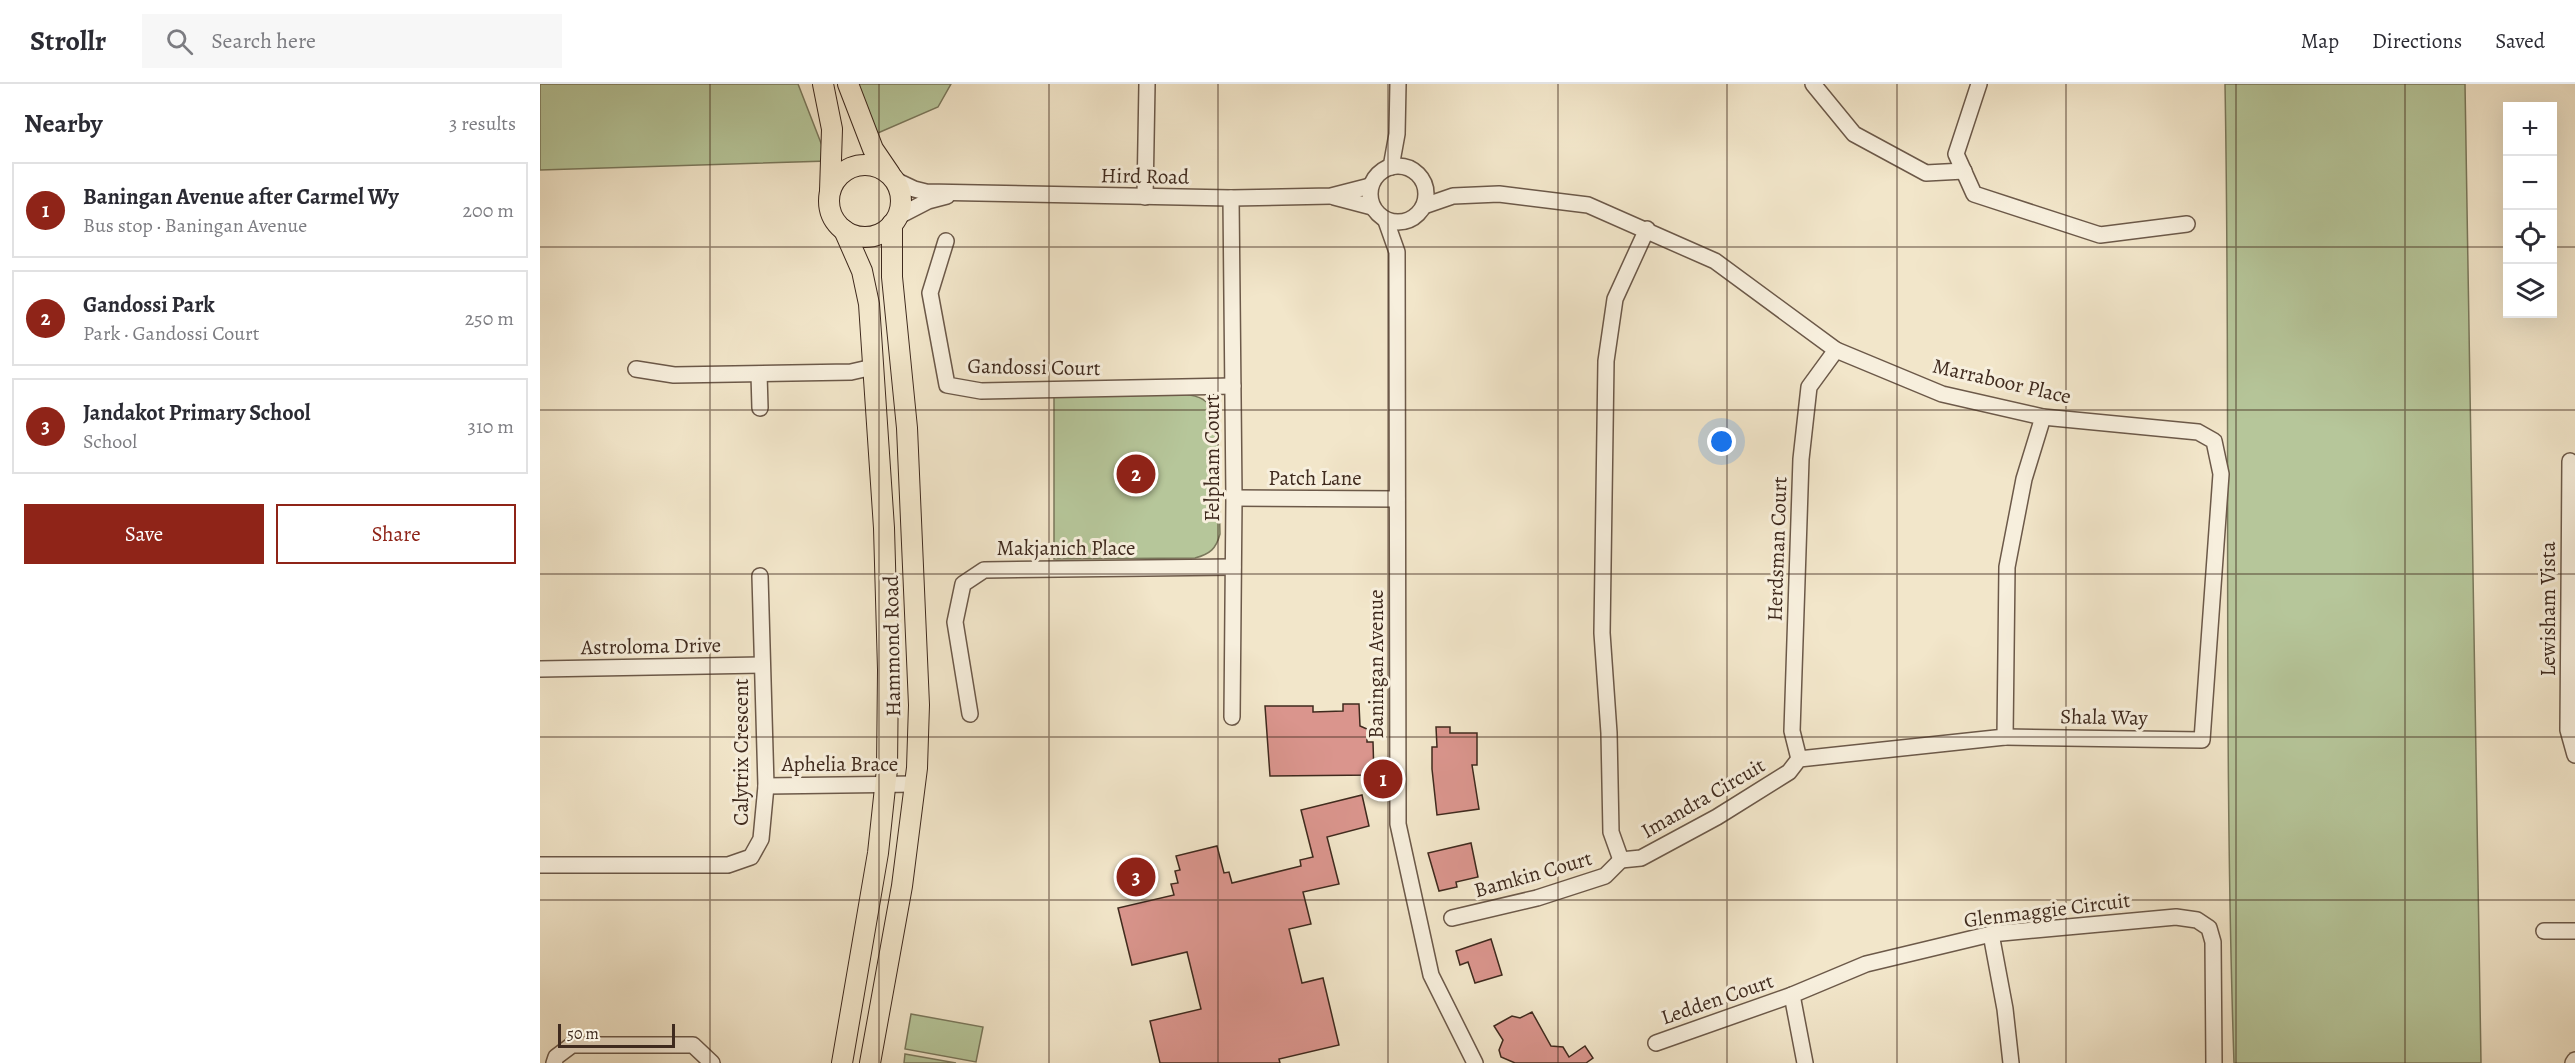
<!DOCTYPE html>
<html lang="en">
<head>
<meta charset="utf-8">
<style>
  :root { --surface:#fff; --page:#f7f7f7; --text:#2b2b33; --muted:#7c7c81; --line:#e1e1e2; --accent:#8f2418 }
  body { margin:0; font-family:Alegreya,serif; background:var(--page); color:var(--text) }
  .controls { position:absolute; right:18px; top:18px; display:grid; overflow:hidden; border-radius:0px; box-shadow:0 6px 24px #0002 }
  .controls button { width:54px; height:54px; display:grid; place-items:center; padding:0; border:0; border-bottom:2px solid var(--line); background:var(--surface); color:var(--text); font:30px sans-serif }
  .scale { position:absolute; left:18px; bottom:15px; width:117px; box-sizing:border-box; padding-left:6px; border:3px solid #3f2a1e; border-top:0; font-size:16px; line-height:21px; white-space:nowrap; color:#3f2a1e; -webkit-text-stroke:4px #f7efdd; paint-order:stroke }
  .you { position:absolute; left:1182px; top:358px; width:21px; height:21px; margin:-15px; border:4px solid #fff; border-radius:50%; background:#1a73e8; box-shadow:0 0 0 9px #1a73e833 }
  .badge { display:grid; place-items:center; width:39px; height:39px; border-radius:50%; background:var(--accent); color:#fff; font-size:20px; font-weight:700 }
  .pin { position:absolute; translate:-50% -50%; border:3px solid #fff; box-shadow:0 2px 6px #0006 }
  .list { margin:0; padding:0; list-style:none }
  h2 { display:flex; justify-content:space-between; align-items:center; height:78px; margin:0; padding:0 24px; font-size:26px }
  h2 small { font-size:20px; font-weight:400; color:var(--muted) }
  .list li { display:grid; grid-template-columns:39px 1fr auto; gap:18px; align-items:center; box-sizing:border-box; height:96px; margin:0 12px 12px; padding:0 12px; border:2px solid var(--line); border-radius:0px }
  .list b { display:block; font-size:22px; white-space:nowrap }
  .list p { margin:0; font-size:20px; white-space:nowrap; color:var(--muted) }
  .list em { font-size:20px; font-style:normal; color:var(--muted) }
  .actions { display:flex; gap:12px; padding:18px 24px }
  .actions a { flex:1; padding:14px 0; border:2px solid var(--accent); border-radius:0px; text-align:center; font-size:21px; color:var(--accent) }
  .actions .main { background:var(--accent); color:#fff }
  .icon { flex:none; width:33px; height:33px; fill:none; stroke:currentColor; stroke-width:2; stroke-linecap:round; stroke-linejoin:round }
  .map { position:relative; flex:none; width:2035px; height:979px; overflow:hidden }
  header { display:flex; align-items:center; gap:36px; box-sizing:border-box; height:84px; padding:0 30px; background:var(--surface); border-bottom:2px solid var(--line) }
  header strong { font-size:28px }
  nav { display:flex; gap:33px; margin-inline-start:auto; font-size:21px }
  .search { width:420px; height:54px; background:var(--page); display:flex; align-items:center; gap:15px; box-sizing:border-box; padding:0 21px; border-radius:0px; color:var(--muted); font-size:22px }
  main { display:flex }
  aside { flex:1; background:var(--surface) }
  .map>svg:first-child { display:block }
  .green { fill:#b6c69a; stroke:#7a785c; stroke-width:1.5 }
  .building { fill:#da958d; stroke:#3f2a1e; stroke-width:1.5 }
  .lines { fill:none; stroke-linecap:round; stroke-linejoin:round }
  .minor-casing { stroke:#6c5949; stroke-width:18 }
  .major-casing { stroke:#3f2a1e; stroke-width:22 }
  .minor { stroke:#f7efdd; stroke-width:15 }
  .major { stroke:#f2e6ca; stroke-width:20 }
  .grid { fill:none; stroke:#3f2a1e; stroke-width:1.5; stroke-opacity:0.55 }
  .labels { text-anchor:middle; stroke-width:6; stroke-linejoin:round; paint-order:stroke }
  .street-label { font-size:21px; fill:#3f2a1e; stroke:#f7efdd }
</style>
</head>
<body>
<header>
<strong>Strollr</strong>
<div class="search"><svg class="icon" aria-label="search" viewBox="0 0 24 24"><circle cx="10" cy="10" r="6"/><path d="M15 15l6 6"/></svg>Search here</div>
<nav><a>Map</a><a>Directions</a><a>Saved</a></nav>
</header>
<main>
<aside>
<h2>Nearby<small>3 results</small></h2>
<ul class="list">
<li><span class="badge">1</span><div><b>Baningan Avenue after Carmel Wy</b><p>Bus stop · Baningan Avenue</p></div><em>200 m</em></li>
<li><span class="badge">2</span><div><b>Gandossi Park</b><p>Park · Gandossi Court</p></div><em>250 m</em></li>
<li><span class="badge">3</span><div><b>Jandakot Primary School</b><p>School</p></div><em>310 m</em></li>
</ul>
<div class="actions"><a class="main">Save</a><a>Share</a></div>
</aside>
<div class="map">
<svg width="2035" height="979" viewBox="0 0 2035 979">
  <rect width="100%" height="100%" fill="#f2e6ca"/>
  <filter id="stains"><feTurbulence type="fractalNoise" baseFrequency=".00333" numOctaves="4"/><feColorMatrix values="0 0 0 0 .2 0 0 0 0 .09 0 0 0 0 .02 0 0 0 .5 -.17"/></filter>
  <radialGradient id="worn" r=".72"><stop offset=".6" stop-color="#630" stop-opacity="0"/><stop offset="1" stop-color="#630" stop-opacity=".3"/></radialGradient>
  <g class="green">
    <path d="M0 0H258L288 77 0 86Z"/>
    <path d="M310 0H411L398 23 331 52Z"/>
    <path d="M1685 0H1925L1941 979H1694C1683 653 1691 326 1685 0Z"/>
    <path d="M644 310C660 312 668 316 677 330L680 450C676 465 670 470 655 474L514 475V313Z"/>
    <path d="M371 930 443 943 436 978 365 965Z"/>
    <path d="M365 970 416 979H364Z"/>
  </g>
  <g class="building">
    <path d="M803 620H819L820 642 827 645V658H833L834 691 730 692 725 622H773V628L803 627Z"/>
    <path d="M896 643H910V649H937V681H932L939 725 897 731 892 685V663H897Z"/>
    <path d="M822 711 829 742 787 753 799 800 763 808 771 840 749 845 762 899 783 894 799 961 739 975 740 979H620L610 937 661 925 647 868 592 881 578 824 634 811 631 800 638 799 635 787 640 786 636 772 677 762 684 789 689 788 692 799 761 782 760 776 773 773 761 726Z"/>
    <path d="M931 759 938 793 916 798 917 803 899 807 888 769Z"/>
    <path d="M951 855 962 891 935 899 928 878 920 881 916 867Z"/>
    <path d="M992 928 1011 962 1023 963 1029 973 1045 962 1053 974 1046 979H975L961 973 959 966 963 956 954 942 972 932 980 934Z"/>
  </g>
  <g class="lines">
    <defs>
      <g id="minor">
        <path d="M1273 0 1314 50 1386 89 1424 87"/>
        <path d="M1439 0 1416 70 1434 110 1560 151 1647 140"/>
        <circle cx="858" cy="110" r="28"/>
        <path d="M851 83 857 50 858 0"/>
        <path d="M355 96 374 105 386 108 691 114 791 112 830 102"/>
        <path d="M605 113 607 0"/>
        <path d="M794 113 832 123"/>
        <path d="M691 114 694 414 692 633"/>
        <path d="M884 122 913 112 959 110 1048 121 1175 177 1296 266 1402 310 1503 333 1658 348 1674 357 1681 390 1662 656 1465 653"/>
        <path d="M357 133 388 117 407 112"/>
        <path d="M846 137 857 168 858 740 891 891 935 979"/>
        <path d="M1107 145 1075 215 1066 277 1062 549 1069 649 1071 748 1081 776 1101 774 1177 733 1249 688 1259 675 1465 653 1467 483 1484 395 1503 333"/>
        <path d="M406 157 390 209 407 301 441 307 693 302"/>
        <path d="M96 285 134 291 311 288 333 283"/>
        <path d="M219 290 220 324"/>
        <path d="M2030 377 2028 646 2035 671"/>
        <path d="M694 414 857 415"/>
        <path d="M0 585 222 581"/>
        <path d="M430 630 415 538 423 500 444 486 693 483"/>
        <path d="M1259 675 1252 647 1261 375 1269 303 1296 266"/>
        <path d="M226 702 375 700"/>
        <path d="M0 781H188L211 773 221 755 226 702 220 492"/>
        <path d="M912 834 997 814 1065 792 1081 776"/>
        <path d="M2004 847H2035"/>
        <path d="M1451 850 1465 925 1471 979"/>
        <path d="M1116 959 1252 911"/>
        <path d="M14 979 16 973 32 961H153L172 979"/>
        <path d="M1265 979 1252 911 1326 880 1451 850 1636 833 1657 836 1669 844 1673 858 1674 979"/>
        <path d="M2033 979 2035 976"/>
      </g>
      <g id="major">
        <path d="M283 0 292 45 290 107"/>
        <path d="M308 0 333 65 350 90"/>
        <circle cx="325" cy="117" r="36"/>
        <path d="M302 979 338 769 347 685 348 586 344 444 329 220 322 187 304 146"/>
        <path d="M330 979 362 802 377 684 379 621 367 344 352 193V140"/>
      </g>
    </defs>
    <use href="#minor" class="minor-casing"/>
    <use href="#major" class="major-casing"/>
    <use href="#minor" class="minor"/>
    <use href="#major" class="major"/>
  </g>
  <path class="grid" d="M170 0V979M339 0V979M509 0V979M678 0V979M848 0V979M1018 0V979M1187 0V979M1357 0V979M1526 0V979M1696 0V979M1865 0V979M0 163H1968M2012 163H2035M0 326H2035M0 490H2035M0 653H2035M0 816H2035"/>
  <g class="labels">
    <g class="street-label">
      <text transform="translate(605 92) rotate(1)" y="7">Hird Road</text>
      <text transform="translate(494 283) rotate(1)" y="7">Gandossi Court</text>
      <text transform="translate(1462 297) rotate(13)" y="7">Marraboor Place</text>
      <text transform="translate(672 374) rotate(-90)" y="7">Felpham Court</text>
      <text x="775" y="401">Patch Lane</text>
      <text x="526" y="471">Makjanich Place</text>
      <text transform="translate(1237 465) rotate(-88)" y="7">Herdsman Court</text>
      <text transform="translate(2008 525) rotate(-90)" y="7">Lewisham Vista</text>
      <text transform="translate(111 562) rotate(-1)" y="7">Astroloma Drive</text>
      <text transform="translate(352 562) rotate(-91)" y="7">Hammond Road</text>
      <text transform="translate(836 580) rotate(-90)" y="7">Baningan Avenue</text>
      <text transform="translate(1564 633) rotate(1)" y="7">Shala Way</text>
      <text transform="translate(201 668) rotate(-90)" y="7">Calytrix Crescent</text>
      <text x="300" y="687">Aphelia Brace</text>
      <text transform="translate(1163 714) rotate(-30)" y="7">Imandra Circuit</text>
      <text transform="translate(993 790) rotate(-16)" y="7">Bamkin Court</text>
      <text transform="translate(1507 826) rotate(-7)" y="7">Glenmaggie Circuit</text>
      <text transform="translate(1177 915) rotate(-19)" y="7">Ledden Court</text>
    </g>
  </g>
  <rect width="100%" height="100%" filter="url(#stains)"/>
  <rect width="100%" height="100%" fill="url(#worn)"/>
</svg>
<div class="controls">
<button>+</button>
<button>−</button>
<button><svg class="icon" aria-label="locate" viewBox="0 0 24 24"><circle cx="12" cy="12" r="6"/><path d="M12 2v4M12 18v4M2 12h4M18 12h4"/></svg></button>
<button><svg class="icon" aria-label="layers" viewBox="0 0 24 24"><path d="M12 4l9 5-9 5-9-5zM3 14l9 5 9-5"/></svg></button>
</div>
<div class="scale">50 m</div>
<div class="you"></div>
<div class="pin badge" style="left:843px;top:695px">1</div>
<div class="pin badge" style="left:596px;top:390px">2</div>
<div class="pin badge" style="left:596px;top:793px">3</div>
</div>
</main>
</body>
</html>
